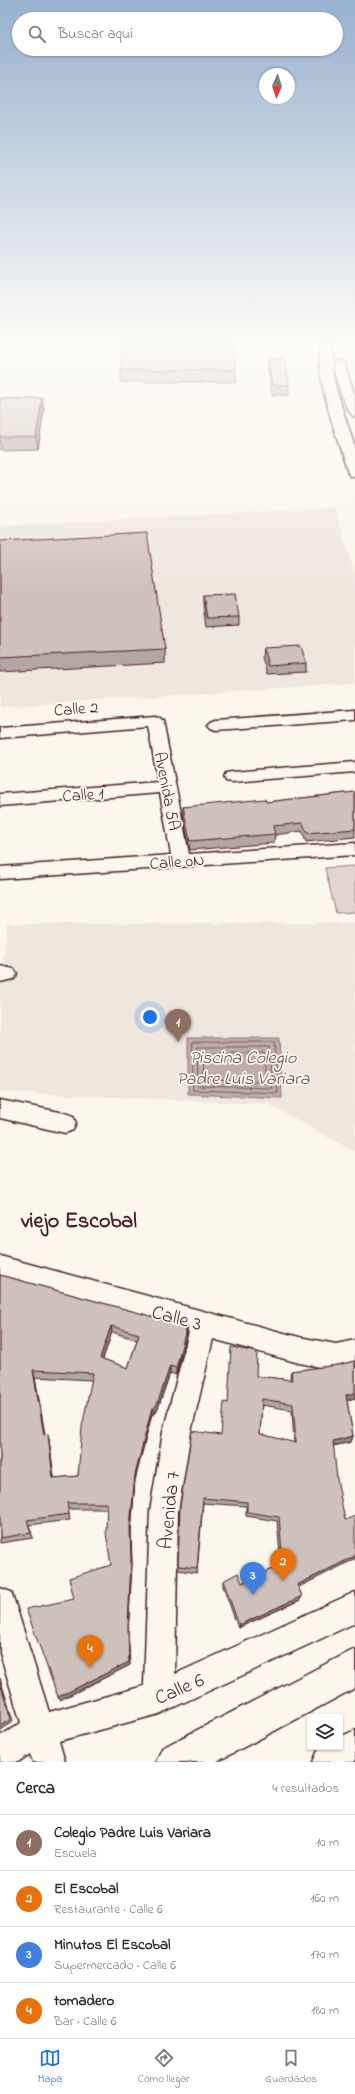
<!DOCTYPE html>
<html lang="es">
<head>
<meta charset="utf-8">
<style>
  :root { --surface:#fff; --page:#f2f2f3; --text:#2b2b33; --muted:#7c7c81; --line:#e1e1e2; --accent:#1a73e8 }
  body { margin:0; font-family:"Indie Flower",sans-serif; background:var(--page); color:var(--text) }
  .controls { position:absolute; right:12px; bottom:12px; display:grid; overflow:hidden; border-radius:0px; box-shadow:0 1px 3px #0004 }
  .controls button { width:36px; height:36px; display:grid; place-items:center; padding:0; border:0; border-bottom:1px solid var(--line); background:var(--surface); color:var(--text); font:20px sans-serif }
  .compass { position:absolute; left:259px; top:68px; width:36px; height:36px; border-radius:50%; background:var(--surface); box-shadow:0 1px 3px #0004; rotate:183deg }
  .you { position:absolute; left:150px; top:1017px; width:14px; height:14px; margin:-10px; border:3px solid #fff; border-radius:50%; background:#1a73e8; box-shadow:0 0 0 6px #1a73e833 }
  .badge { display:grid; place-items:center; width:26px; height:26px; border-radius:50%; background:var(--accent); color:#fff; font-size:13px; font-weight:700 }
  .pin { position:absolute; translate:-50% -33px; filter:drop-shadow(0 1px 2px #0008) }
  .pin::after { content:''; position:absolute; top:21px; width:14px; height:12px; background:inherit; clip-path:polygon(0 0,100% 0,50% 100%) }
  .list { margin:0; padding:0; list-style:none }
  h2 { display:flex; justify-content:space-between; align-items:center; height:52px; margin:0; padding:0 16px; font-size:17px }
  h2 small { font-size:13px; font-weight:400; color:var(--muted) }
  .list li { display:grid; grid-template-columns:26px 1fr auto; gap:12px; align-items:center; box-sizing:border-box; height:56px; padding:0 16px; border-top:1px solid var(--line) }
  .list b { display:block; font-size:15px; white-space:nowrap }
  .list p { margin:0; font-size:13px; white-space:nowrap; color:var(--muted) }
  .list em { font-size:13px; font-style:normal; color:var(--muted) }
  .icon { flex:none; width:22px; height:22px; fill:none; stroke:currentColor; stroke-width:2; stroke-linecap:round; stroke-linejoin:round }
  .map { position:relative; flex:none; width:355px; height:1762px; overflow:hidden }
  .search { position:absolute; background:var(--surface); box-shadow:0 1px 3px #0004; left:12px; right:12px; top:12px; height:44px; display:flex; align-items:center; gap:10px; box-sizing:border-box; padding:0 14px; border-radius:22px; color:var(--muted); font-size:15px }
  .sheet { height:276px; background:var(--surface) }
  nav { display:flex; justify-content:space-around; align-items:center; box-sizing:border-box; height:56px; border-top:1px solid var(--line); background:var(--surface); font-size:11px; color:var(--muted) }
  nav a { display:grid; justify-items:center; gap:2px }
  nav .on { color:var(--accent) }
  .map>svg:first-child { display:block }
  .built { fill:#eee7de }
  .green { fill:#e2d7d0; stroke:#967b7e }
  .water { fill:#bfadaa; stroke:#907477 }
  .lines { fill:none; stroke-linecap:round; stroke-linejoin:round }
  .shore { stroke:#79585e; stroke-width:1 }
  .street-casing { stroke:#4a1f2b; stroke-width:3 }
  .primary-casing { stroke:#4a1f2b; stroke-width:3 }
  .highway-casing { stroke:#4a1f2b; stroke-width:3 }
  .street { fill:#fbf7ec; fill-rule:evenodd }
  .primary { fill:#fbf7ec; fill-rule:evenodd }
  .highway { fill:#fbf7ec; fill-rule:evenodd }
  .wall { fill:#b2a7a2; stroke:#4a1f2b; fill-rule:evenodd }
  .shaded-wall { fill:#918884; stroke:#4a1f2b }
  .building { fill:#cfc2bc; stroke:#4a1f2b; fill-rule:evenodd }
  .labels { text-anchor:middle; stroke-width:3.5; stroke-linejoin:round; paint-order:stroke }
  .street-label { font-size:17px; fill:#4a1f2b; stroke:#fbf7ec }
  .water-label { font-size:18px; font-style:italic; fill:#6d4a51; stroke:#fbf7ec }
  .near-street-label { font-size:20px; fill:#4a1f2b; stroke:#fbf7ec }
  .near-neighbourhood-label { font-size:22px; font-weight:bold; fill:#4a1f2b; stroke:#fbf7ec }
</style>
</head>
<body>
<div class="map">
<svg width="355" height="1762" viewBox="0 0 355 1762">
  <rect width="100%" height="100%" fill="#fbf7ec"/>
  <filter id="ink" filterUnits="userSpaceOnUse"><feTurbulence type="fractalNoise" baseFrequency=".025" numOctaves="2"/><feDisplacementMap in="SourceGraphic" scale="8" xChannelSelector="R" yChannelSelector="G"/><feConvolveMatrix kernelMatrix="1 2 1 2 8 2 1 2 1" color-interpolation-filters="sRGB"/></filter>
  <g filter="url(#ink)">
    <g class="built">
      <path d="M335 508 355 575V683L0 707V526Z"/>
      <path d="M355 923V1152L268 1104 0 1092V993L7 924Z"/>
    </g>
    <path class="green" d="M355 866V912L336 913 325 868Z"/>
    <path class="water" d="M188 1038H279L282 1098 188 1094Z"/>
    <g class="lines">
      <g class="shore">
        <path d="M193 1042H274L278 1093 193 1090Z"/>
        <path d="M198 1047H269L272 1088 198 1086Z"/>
        <path d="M204 1053H264L266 1081 204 1080Z"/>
      </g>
      <defs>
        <g id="street">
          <path d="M355 710V720L216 730 211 728 208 725 211 722 216 720Z"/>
          <path d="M155 716 160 718 163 721 189 854 355 843V855L0 879V867L171 855 160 793 0 806V794L158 782 148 726 0 738V728Z"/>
          <path d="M355 762V772L232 782 226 781 224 777 226 773 232 772Z"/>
          <path d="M0 966 14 969 17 974 14 979 0 982Z"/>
          <path d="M0 1100 65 1113 73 1116 76 1123 73 1130 65 1133 0 1118Z"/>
          <path d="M0 1256 299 1337 336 1344 355 1340V1366L336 1370 299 1363 213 1339 191 1432 178 1511 175 1674 355 1592V1623L159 1714 59 1741 65 1762H33L30 1754 18 1762H0V1736L21 1723 0 1653V1588L11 1592 15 1603 49 1712 144 1686 150 1511 163 1432 189 1332 0 1280Z"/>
        </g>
        <g id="primary">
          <path d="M355 1649V1688L216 1762H156L162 1748Z"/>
          <path d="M355 1730V1762H313L319 1748 340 1747V1737Z"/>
        </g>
        <g id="highway">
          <path d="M321 342H332C327 380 346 413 355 449 355 458 355 468 355 477L350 476 348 473C337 435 314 380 321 342Z"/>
          <path d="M338 360 344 363 355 396V417C345 414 335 374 332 363Z"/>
        </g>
      </defs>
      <use href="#street" class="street-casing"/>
      <use href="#primary" class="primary-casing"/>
      <use href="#highway" class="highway-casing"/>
      <use href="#street" class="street"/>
      <use href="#primary" class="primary"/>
      <use href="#highway" class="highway"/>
    </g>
    <g class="wall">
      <path d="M268 359 289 385V395H272L268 369Z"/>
      <rect x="121" y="370" width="115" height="12"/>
      <path d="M42 398 44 410 38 449 0 450V399Z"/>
      <path d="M0 541 165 649V663L0 672Z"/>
      <path d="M203 595 239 617V625L206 627 203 603Z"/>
      <path d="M263 648 306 663V672L267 674 262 657Z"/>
      <path d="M355 792V837L306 842 302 831 275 835 274 843 190 850 183 815V807L266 802Z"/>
      <path d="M0 1275 187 1326V1333L176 1375 170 1373 158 1408 154 1415 152 1414 135 1480 131 1532 132 1565 128 1632 130 1665 60 1700 58 1697 74 1599 111 1565 107 1509H68L70 1520 29 1525 33 1538 0 1543ZM112 1332 137 1340 128 1368 103 1359ZM35 1377 92 1380 78 1476 54 1478 49 1440 48 1434 45 1435Z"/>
      <path d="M355 1361V1398L347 1400 353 1436 351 1442 333 1446 298 1587 302 1596 300 1600 238 1628 223 1586V1581L242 1583 281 1565 277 1521 246 1516V1506L203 1503 197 1573 178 1570 180 1506 256 1376 290 1380V1377L291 1371 338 1365ZM262 1405 292 1410 294 1443 260 1434Z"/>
    </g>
    <g class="shaded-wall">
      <path d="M42 398 44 410 38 449 36 437Z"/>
      <path d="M111 1326 112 1332 101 1364 100 1358Z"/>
      <path d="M187 1326V1333L176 1375V1368Z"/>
      <path d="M170 1366V1373L158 1408 154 1415V1409Z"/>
      <path d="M33 1370 35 1377 46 1441 44 1435Z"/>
      <path d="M355 1393V1398L344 1401 346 1395Z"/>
      <path d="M152 1408V1414L135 1480 131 1532 132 1565 128 1632 130 1665 60 1700 58 1697 128 1628 130 1527 135 1475Z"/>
      <path d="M48 1434 49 1440 55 1484 53 1478Z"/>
      <path d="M353 1436 351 1442 331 1446 333 1441Z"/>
      <path d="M355 1556V1559L295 1589 297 1585Z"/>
      <path d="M302 1596 300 1600 238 1628 239 1625Z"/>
      <path d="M0 1678 13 1721 0 1731Z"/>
    </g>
    <g class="building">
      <path d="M123 342H233L236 370H121Z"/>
      <path d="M268 359H285L289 385H272Z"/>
      <path d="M42 398 36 437H0V399Z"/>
      <path d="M147 533 165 649 0 657V541Z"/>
      <path d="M235 594 239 617 207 618 203 595Z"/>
      <path d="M301 646 306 663 268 666 263 648Z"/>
      <path d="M355 792V829L307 833 303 823 273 826 275 834 190 841 183 807 265 799 266 802Z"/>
      <path d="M0 1275 187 1326 176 1368 170 1366 158 1402 154 1409 152 1408 135 1475 130 1527 131 1560 128 1628 129 1662 58 1697 26 1609 74 1599 69 1578 111 1565 106 1533 107 1503H67L69 1514 27 1520 31 1533 0 1538ZM111 1326 139 1334 128 1368 100 1358ZM33 1370 93 1373 82 1427 78 1476 53 1478 48 1434 44 1435Z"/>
      <path d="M231 1347 257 1352 256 1376 292 1380 291 1371 338 1365 355 1361V1393L346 1395 353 1436 333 1441 337 1479 345 1520 355 1516V1556L297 1585 302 1596 239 1625 223 1581 238 1573 242 1583 283 1564 279 1517 247 1512V1502L203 1498 197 1568 178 1566 180 1506 192 1431 221 1435 224 1402 228 1403ZM262 1399 293 1404 296 1443 260 1434Z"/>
      <path d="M0 1683 11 1719 0 1726Z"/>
    </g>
  </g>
  <linearGradient id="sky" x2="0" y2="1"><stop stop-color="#97b1cf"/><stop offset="0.58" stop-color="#fdfbf6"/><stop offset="1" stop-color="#fdfbf6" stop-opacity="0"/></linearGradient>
  <rect width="355" height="589" fill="url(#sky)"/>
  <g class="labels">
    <g class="street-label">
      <text transform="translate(76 708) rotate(-4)" y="6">Calle 2</text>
      <text transform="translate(168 791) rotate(79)" y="6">Avenida 5A</text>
      <text transform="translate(83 794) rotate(-4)" y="6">Calle 1</text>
      <text transform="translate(177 861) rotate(-4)" y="6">Calle 0N</text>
    </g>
    <g class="water-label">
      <text x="243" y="1063">Piscina Colegio<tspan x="243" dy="21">Padre Luis Variara</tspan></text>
    </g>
    <g class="near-street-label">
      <text transform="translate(177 1317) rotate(15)" y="7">Calle 3</text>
      <text transform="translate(168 1510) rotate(-84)" y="7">Avenida 7</text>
      <text transform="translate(179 1688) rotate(-23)" y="7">Calle 6</text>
    </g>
    <g class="near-neighbourhood-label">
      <text x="79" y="1227">viejo Escobal</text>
    </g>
  </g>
</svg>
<div class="controls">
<button><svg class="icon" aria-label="layers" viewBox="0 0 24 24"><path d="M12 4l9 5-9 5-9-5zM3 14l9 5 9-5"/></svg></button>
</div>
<svg class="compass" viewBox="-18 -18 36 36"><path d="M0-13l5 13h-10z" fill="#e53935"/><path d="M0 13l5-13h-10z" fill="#7c7c81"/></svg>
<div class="you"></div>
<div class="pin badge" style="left:178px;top:1042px;background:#8d6e63">1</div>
<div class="pin badge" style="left:283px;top:1581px;background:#e8710a">2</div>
<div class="pin badge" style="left:253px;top:1595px;background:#3f7fe0">3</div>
<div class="pin badge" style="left:90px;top:1668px;background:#e8710a">4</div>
<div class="search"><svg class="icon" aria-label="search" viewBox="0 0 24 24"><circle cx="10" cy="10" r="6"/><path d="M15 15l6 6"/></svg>Buscar aquí</div>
</div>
<section class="sheet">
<h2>Cerca<small>4 resultados</small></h2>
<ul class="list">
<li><span class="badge" style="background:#8d6e63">1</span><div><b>Colegio Padre Luis Variara</b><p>Escuela</p></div><em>10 m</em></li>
<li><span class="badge" style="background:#e8710a">2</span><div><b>El Escobal</b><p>Restaurante · Calle 6</p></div><em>160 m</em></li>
<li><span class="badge" style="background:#3f7fe0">3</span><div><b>Minutos El Escobal</b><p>Supermercado · Calle 6</p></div><em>170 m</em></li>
<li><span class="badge" style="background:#e8710a">4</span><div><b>tomadero</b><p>Bar · Calle 6</p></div><em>180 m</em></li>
</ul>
</section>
<nav>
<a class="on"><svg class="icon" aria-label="map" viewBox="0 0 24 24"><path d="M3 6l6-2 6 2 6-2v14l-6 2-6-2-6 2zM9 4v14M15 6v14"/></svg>Mapa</a>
<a><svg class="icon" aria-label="directions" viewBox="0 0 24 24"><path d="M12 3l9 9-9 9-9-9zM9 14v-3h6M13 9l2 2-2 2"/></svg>Cómo llegar</a>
<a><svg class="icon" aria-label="saved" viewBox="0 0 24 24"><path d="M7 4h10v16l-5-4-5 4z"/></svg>Guardados</a>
</nav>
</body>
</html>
